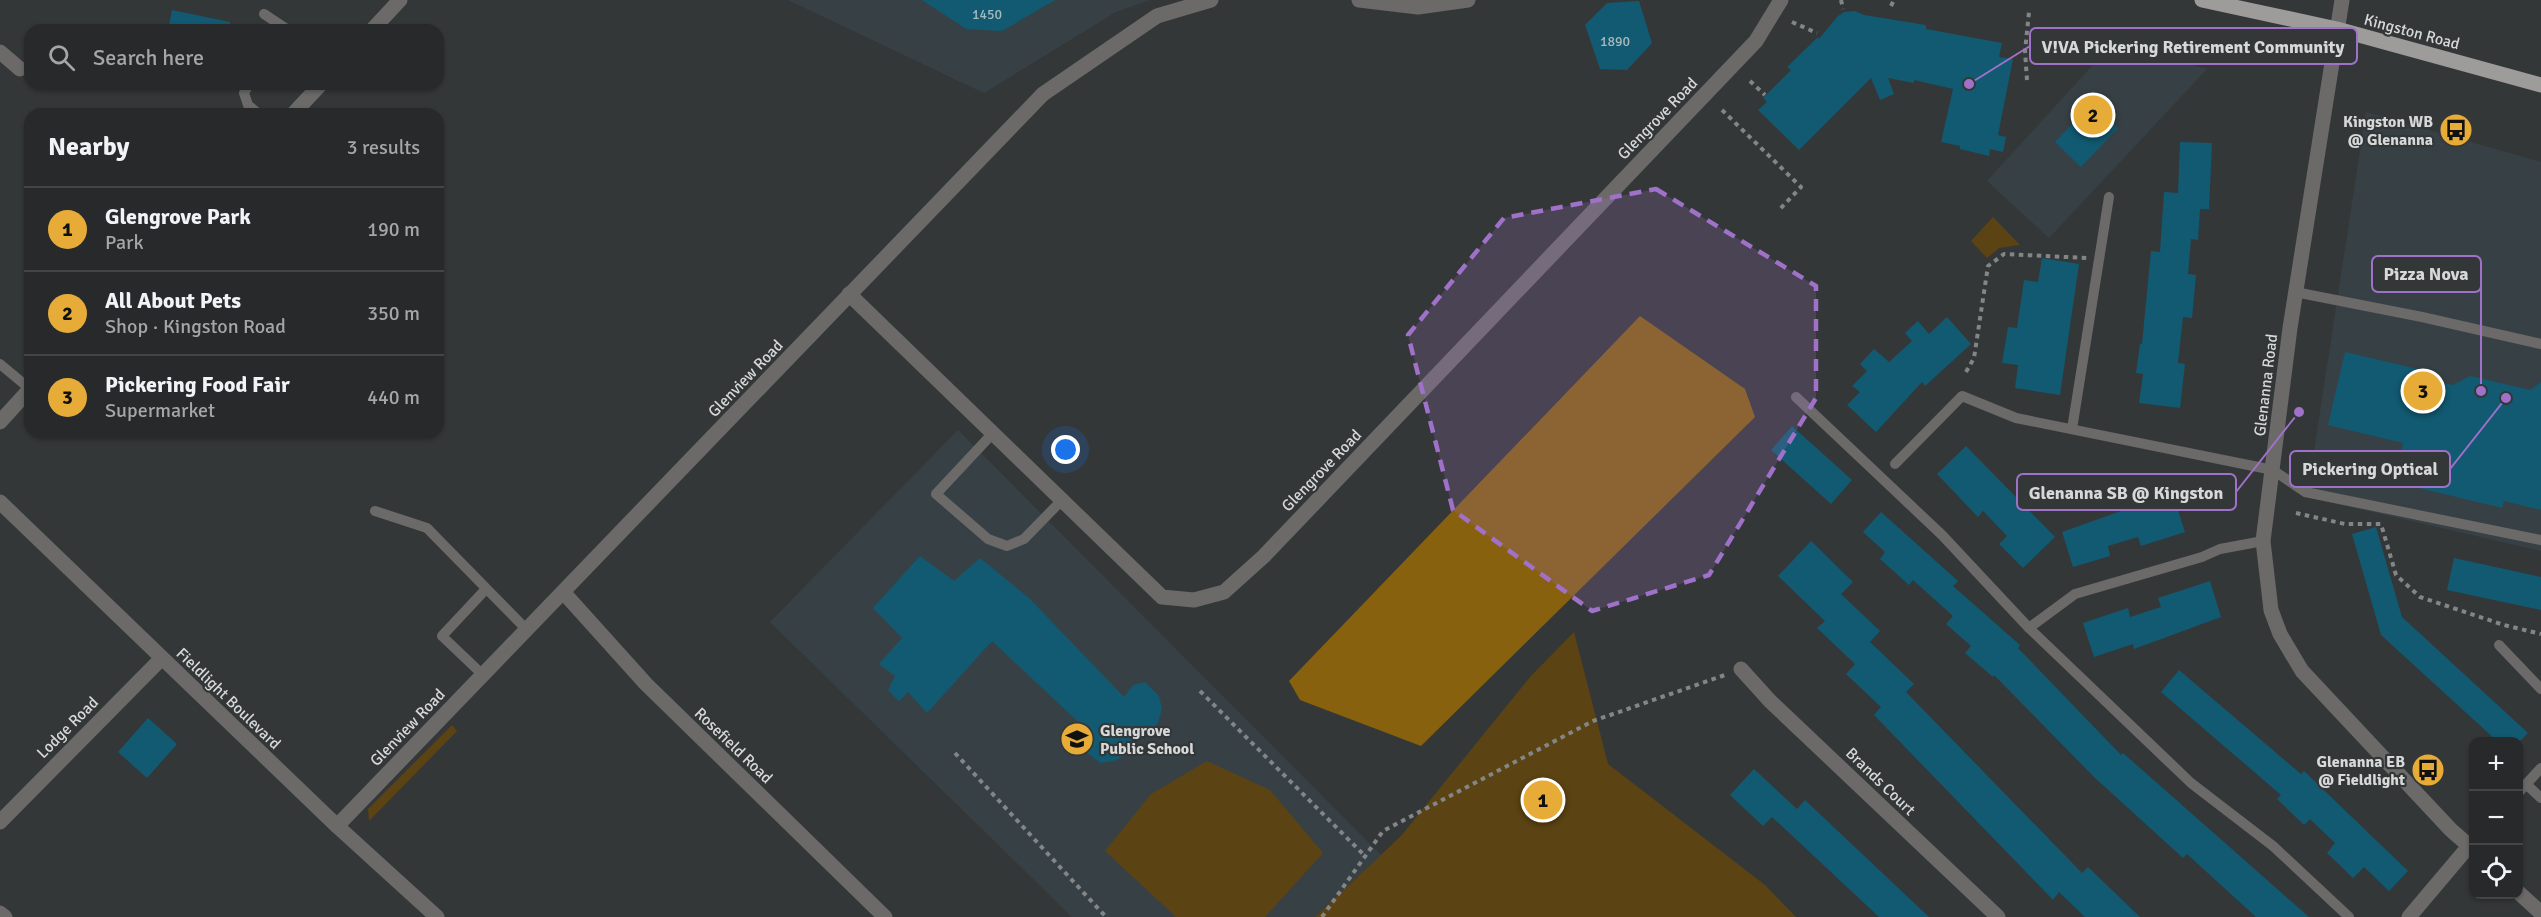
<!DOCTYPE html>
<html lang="en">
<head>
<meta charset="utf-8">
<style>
  :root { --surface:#27292a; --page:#2f3132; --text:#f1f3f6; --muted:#a4a6a8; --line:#434547; --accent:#e7ac37 }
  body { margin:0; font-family:Signika,sans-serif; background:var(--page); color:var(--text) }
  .controls { position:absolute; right:18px; bottom:18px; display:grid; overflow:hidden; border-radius:12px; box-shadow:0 2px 4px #0004 }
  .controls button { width:54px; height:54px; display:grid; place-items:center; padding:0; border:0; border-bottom:2px solid var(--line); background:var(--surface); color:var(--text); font:30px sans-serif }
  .you { position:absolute; left:1066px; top:450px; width:21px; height:21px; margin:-15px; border:4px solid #fff; border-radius:50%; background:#1a73e8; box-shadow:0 0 0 9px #1a73e833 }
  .badge { display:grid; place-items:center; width:39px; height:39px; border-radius:50%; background:var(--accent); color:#111; font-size:20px; font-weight:700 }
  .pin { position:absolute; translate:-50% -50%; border:3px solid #fff; box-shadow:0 2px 6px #0006 }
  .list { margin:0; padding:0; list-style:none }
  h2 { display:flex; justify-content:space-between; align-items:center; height:78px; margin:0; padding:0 24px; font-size:26px }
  h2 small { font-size:20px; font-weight:400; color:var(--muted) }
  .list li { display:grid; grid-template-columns:39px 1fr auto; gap:18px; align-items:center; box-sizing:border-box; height:84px; padding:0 24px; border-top:2px solid var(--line) }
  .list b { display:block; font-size:22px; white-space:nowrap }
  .list p { margin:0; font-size:20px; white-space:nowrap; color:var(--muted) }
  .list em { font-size:20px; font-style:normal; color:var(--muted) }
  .icon { flex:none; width:33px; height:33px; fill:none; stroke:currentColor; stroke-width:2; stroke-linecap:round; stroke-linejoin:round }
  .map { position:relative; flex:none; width:2541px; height:917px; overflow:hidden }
  .search { position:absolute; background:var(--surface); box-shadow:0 2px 4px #0004; left:24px; top:24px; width:420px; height:66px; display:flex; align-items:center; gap:15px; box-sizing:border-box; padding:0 21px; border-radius:18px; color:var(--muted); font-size:22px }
  .panel { position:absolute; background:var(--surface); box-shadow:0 2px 4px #0004; left:24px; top:108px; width:420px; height:330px; border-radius:18px }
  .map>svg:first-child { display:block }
  .built { fill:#374145 }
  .green { fill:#5c4313 }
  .forest { fill:#88610f }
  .building { fill:#115a72 }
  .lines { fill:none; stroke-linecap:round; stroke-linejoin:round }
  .path { stroke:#838687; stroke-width:4; stroke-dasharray:4.5 4.5; stroke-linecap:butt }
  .service { stroke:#6b6a69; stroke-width:10 }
  .minor { stroke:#6b6a69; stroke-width:15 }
  .tertiary { stroke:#6b6a69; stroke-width:15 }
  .primary { stroke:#9d9c9a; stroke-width:15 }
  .marked { fill:#a071c9; fill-opacity:0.2; stroke:#a071c9; stroke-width:4.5; stroke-dasharray:12 8; stroke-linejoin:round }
  .labels { text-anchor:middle; stroke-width:4.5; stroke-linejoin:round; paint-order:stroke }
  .number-label { font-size:14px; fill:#a6b9bf }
  .street-label { font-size:16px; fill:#d7d9d9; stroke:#343738 }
  .poi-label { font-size:16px; font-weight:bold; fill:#d7d9d9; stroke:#343738; text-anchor:end }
  .leader { fill:none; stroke:#a071c9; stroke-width:2 }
  .callout-dot { fill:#a071c9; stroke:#343738; stroke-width:2 }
  .callout { fill:#343738; stroke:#a071c9; stroke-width:2 }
  .callout-label { font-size:18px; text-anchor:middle; font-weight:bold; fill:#d7d9d9 }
</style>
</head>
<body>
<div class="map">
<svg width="2541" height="917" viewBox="0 0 2541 917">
  <rect width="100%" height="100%" fill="#343738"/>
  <g class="built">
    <path d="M788 0H1150L1116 12 984 93Z"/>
    <path d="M2112 44 2207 69 2049 238 1987 181Z"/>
    <path d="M2366 112 2541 162V551L2307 497Z"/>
    <path d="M958 430 1381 855 1315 917H1072L770 622Z"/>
  </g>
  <g class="green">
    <path d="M1993 217 2020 245 1999 248 1987 258 1971 241Z"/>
    <path d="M1574 632 1608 764 1765 885 1796 917H1315L1401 836 1530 677Z"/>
    <path d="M452 725 457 731 369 821 368 809Z"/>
    <path d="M1207 761 1270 790 1323 853 1265 917H1176L1105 851 1151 794Z"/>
  </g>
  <path class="forest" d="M1640 316 1745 389 1755 417 1421 746 1300 700 1289 681Z"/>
  <g class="building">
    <path d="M922 0H1055L1002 31 966 29Z"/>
    <path d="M1639 1 1652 43 1627 70 1600 69 1585 25 1607 3Z"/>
    <path d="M172 10 230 22 229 30H168Z"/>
    <path d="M1855 11 1864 15 1926 25V29L2002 43 1999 57 2013 59 1998 135 2006 137 2003 152 1990 149 1989 156 1960 149V146L1941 142 1953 89 1914 80V83L1888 78 1894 94 1880 100 1871 78 1799 150 1758 110 1767 102 1763 98 1791 70 1787 67 1818 37 1819 39 1837 17 1844 12Z"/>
    <path d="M2092 103 2118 128 2081 167 2055 142Z"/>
    <path d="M2180 142 2212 143 2209 209H2200L2198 240 2191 239 2188 274 2196 275 2192 318 2183 317 2178 363 2185 364 2180 408 2139 403 2143 374 2136 373 2140 344H2142L2151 251 2160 252 2164 192 2178 193Z"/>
    <path d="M2042 258 2079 264 2060 395 2015 388 2018 365 2002 363 2008 327 2017 328 2024 280 2038 282Z"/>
    <path d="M1947 317 1971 344 1925 386 1922 382 1876 432 1847 405 1860 392 1852 386 1867 371 1860 364 1874 349 1889 362 1912 341 1905 333 1918 321 1929 334Z"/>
    <path d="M2345 352 2422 370 2420 377 2453 385 2470 376 2530 390 2541 382V510L2504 501 2502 508 2411 486 2414 477 2396 473 2403 443 2328 425Z"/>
    <path d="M1792 426 1852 480 1831 504 1771 450Z"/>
    <path d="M1966 446 2055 537 2023 568 1999 544 2007 536 1983 511 1978 517 1937 474Z"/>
    <path d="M2174 498 2185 532 2141 546 2138 537 2108 546 2110 556 2073 567 2062 532 2135 506 2136 510Z"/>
    <path d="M1881 512 1958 581 1953 586 2020 645 2018 648 2121 755 2123 753 2309 917H2256L2187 854 2183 858 2094 777 1994 675 1993 677 1965 653 1971 646 1946 624 1953 616 1913 580 1909 585 1880 559 1885 552 1863 532Z"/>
    <path d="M2376 527 2402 617 2528 733 2520 741H2497L2381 635 2352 534Z"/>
    <path d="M1811 541 1853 582 1841 594 1880 631 1870 642 1914 684 1906 692 2082 873 2088 867 2140 917H2085L2059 892 2053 900 1874 715 1881 707 1846 674 1855 664 1817 628 1825 621 1778 576Z"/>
    <path d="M920 556 954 581 980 558 1029 598 1124 697 1133 685 1145 682 1159 696 1162 709 1158 723 1147 734H1134L1128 754 1114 761 1100 763 1084 750 1089 732 992 641 927 713 908 692 899 701 888 690 895 676 879 664 902 638 873 608Z"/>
    <path d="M2454 558 2541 577V610L2447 590Z"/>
    <path d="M2210 581 2221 617 2134 649 2133 644 2094 657 2083 623 2128 608 2130 617 2161 607 2158 598Z"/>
    <path d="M2179 670 2301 774 2304 771 2408 871 2389 891 2364 867 2353 878 2327 853 2335 843 2310 819 2304 825 2277 799 2281 795 2161 692Z"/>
    <path d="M148 718 177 744 147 778 118 752Z"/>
    <path d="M1754 769 1797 809 1805 800 1929 917H1879L1772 817 1763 826 1730 795Z"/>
  </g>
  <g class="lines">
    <g class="path">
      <path d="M1841 0 1843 9"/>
      <path d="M1891 6 1894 0"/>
      <path d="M1792 22 1817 33"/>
      <path d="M2027 80 2025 51 2029 12"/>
      <path d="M1750 81 1765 95"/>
      <path d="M1722 110 1801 187 1780 209"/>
      <path d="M1966 372 1974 358 1988 266 2004 254 2087 258"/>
      <path d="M2296 513 2345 524H2381L2396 575 2420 597 2504 625 2541 634"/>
      <path d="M1200 691 1364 855"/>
      <path d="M955 753 1106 917"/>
      <path d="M1322 917 1383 831 1593 721 1725 675"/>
    </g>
    <g class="service">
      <path d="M264 14 288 30"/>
      <path d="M249 84 244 93 248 105 259 114"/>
      <path d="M2295 292 2422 317 2541 344"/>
      <path d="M0 364 30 389"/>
      <path d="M1796 397 1942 535 2029 628 2191 783 2273 846 2349 917"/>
      <path d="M2072 429 2109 197"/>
      <path d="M993 433 936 494 988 539 1007 546 1024 539 1062 500"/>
      <path d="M1895 464 1962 396 2016 418 2273 470 2305 492 2541 540"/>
      <path d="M375 511 427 528 527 630"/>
      <path d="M2029 628 2075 594 2202 557 2220 549 2263 541"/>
      <path d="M2499 645 2541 689"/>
      <path d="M483 675 442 636 486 589"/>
      <path d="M2526 784 2541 798"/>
      <path d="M2518 793 2541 768"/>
    </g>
    <g class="minor">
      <path d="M1359 0 1418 7 1468 0"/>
      <path d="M0 52 20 69"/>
      <path d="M849 294 1162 597 1194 600 1224 592 1264 556 1756 41 1781 0"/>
      <path d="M0 502 337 826 437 917"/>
      <path d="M564 593 646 684 885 917"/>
      <path d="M1741 669 1770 701 1998 917"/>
      <path d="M0 822 161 659"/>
      <path d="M337 826 1043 94 1157 16 1211 0"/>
      <path d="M0 913 5 917"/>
      <path d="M2409 917 2469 846"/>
    </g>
    <g class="tertiary">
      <path d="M2342 0 2290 328 2263 541 2271 610 2280 634 2302 671 2451 830 2474 850"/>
      <path d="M372 30 400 0"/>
      <path d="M293 114 321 84"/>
      <path d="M0 422 30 389"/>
      <path d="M2518 892 2541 913"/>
    </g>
    <path class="primary" d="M2202 0 2337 29 2541 85"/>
  </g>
  <path class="marked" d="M1656 189 1816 286V398L1709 575 1592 611 1453 510 1408 335 1504 218Z"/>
  <defs>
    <symbol id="bus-disc" viewBox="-11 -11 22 22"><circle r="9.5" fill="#e7ac37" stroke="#343738"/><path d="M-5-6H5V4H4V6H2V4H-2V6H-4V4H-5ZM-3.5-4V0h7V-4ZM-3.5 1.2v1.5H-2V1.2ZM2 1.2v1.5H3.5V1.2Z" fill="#111"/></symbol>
    <symbol id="school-disc" viewBox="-11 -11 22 22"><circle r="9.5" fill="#e7ac37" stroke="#343738"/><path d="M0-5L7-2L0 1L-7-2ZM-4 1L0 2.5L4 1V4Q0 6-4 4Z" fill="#111"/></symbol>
  </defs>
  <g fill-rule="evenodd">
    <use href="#bus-disc" x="2437" y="111" width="38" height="38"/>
    <use href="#school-disc" x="1058" y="720" width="38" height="38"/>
    <use href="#bus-disc" x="2409" y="751" width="38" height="38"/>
  </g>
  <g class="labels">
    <g class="number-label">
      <text x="987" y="19">1450</text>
      <text x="1615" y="46">1890</text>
    </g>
    <g class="street-label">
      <text transform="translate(2412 31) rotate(15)" y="6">Kingston Road</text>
      <text transform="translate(1657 118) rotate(-46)" y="6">Glengrove Road</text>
      <text transform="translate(745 378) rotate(-46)" y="6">Glenview Road</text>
      <text transform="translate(2265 385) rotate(-83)" y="6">Glenanna Road</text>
      <text transform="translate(1321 470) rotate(-46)" y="6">Glengrove Road</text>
      <text transform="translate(229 698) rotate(44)" y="6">Fieldlight Boulevard</text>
      <text transform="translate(67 727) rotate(-45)" y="6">Lodge Road</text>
      <text transform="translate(407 727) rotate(-46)" y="6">Glenview Road</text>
      <text transform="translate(734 745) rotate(44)" y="6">Rosefield Road</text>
      <text transform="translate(1881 781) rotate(44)" y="6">Brands Court</text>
    </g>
    <g class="poi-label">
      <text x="2433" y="127">Kingston WB<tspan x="2433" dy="18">@ Glenanna</tspan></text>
      <text x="1100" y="736" text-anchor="start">Glengrove<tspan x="1100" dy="18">Public School</tspan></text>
      <text x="2405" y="767">Glenanna EB<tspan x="2405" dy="18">@ Fieldlight</tspan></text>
    </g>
  </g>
  <path class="leader" d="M1969 84L2030 46M2481 391L2481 274M2506 398L2450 469M2299 412L2236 492"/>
  <g class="callout-dot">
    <circle cx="1969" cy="84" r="6"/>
    <circle cx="2481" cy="391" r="6"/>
    <circle cx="2506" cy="398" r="6"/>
    <circle cx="2299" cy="412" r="6"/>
  </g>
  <g class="callout">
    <rect x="2030" y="28" width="327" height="36" rx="6"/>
    <rect x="2372" y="256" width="109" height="36" rx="6"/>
    <rect x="2290" y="451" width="160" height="36" rx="6"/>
    <rect x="2017" y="474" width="219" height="36" rx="6"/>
  </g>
  <g class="callout-label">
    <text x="2193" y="53">V!VA Pickering Retirement Community</text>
    <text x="2426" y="280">Pizza Nova</text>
    <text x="2370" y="475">Pickering Optical</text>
    <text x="2126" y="499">Glenanna SB @ Kingston</text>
  </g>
</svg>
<div class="controls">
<button>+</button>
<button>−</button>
<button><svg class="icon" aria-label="locate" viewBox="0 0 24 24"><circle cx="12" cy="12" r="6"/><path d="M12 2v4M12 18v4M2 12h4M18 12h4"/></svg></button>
</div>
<div class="you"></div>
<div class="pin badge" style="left:1543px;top:800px">1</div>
<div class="pin badge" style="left:2093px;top:115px">2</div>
<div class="pin badge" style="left:2423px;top:391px">3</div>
<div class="search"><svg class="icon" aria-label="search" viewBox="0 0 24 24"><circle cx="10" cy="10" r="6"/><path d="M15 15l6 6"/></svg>Search here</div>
<section class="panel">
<h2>Nearby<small>3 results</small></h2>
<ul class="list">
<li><span class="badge">1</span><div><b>Glengrove Park</b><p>Park</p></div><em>190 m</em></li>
<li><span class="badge">2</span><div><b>All About Pets</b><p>Shop · Kingston Road</p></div><em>350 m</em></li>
<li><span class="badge">3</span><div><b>Pickering Food Fair</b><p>Supermarket</p></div><em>440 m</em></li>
</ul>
</section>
</div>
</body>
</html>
